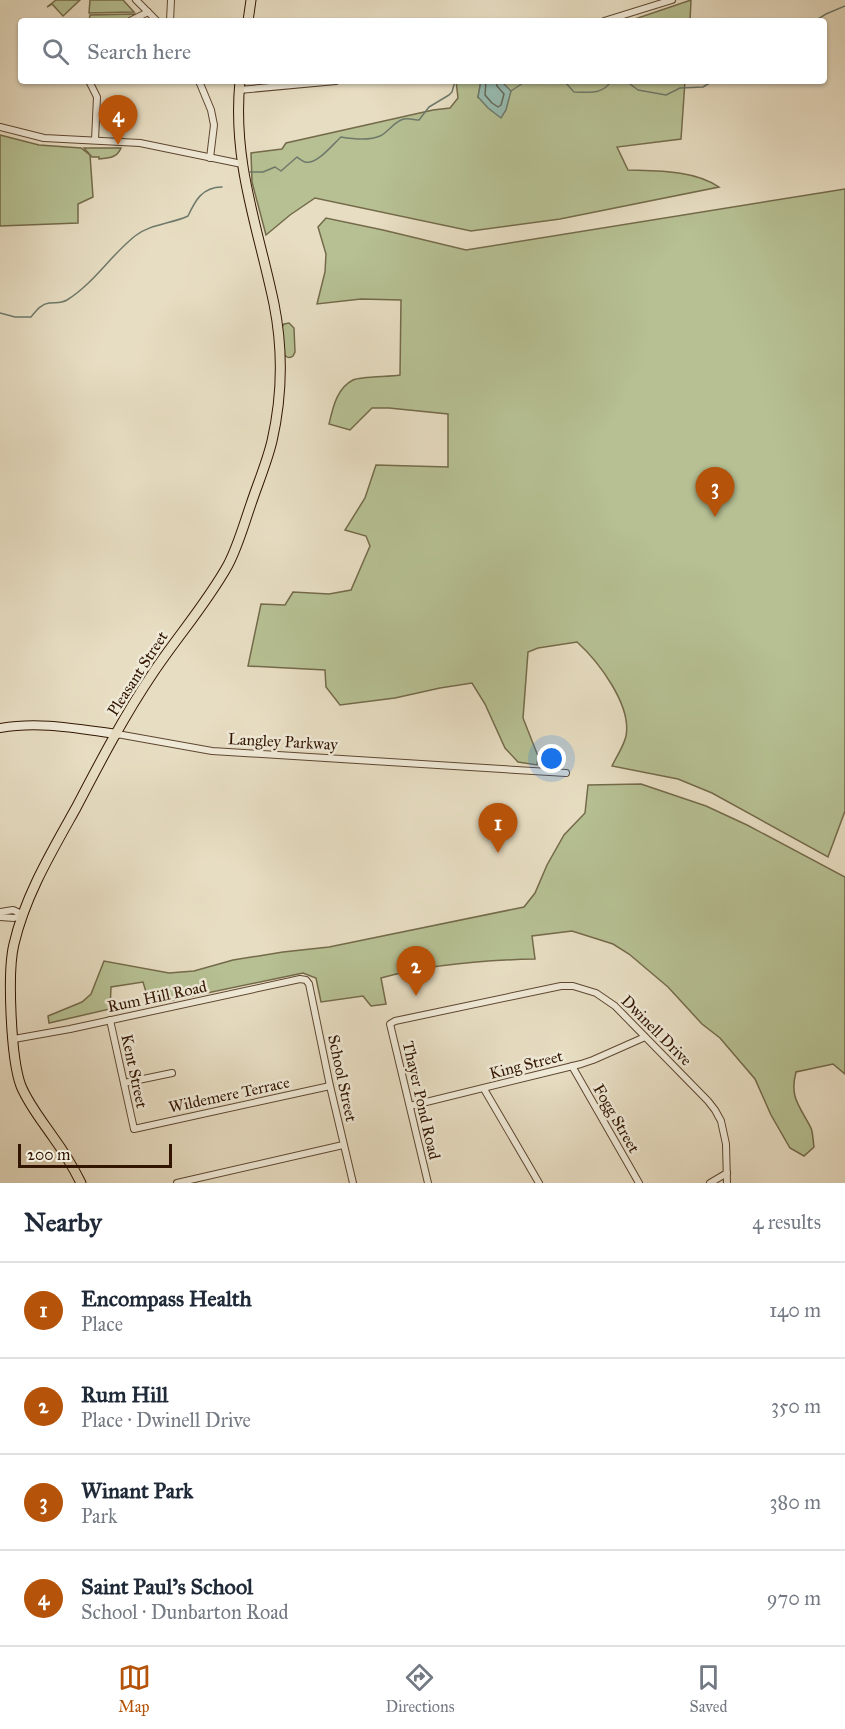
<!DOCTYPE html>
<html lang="en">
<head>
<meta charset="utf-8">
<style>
  :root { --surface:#fff; --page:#f6f6f7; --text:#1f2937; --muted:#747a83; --line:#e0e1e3; --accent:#b45309 }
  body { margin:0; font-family:"IM FELL Great Primer",serif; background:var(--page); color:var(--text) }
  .scale { position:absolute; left:18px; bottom:15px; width:154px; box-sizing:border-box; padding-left:6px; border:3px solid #311501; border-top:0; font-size:16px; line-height:21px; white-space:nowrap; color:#311501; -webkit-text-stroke:4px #efe9d7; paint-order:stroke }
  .you { position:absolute; left:552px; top:759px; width:21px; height:21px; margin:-15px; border:4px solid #fff; border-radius:50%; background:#1a73e8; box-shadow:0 0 0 9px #1a73e833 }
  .badge { display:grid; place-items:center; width:39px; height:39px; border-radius:50%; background:var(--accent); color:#fff; font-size:20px; font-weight:700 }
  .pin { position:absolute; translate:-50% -50px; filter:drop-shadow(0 2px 3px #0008) }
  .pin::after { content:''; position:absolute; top:32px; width:21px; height:18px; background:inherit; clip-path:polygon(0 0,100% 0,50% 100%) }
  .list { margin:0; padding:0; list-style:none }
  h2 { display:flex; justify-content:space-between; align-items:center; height:78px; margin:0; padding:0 24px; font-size:26px }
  h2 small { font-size:20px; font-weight:400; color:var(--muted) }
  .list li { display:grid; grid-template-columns:39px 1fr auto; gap:18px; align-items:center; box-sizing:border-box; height:96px; padding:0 24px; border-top:2px solid var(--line) }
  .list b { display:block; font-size:22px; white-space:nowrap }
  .list p { margin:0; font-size:20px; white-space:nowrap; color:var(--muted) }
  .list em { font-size:20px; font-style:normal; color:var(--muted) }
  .icon { flex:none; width:33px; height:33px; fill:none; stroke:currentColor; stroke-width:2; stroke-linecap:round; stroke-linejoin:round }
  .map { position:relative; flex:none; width:845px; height:1183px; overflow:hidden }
  .search { position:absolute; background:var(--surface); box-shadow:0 2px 4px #0004; left:18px; right:18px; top:18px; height:66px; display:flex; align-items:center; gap:15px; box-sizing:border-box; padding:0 21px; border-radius:6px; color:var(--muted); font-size:22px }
  .sheet { height:462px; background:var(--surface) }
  nav { display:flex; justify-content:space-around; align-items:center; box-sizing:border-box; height:84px; border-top:2px solid var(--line); background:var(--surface); font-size:16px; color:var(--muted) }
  nav a { display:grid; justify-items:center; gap:3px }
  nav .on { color:var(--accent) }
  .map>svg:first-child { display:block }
  .green { fill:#b6c093; stroke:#746a4a; stroke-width:1.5 }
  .water { fill:#97bcb2; stroke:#6e796b; stroke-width:1.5 }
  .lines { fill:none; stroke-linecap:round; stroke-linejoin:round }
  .shore { stroke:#64685a; stroke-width:1.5 }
  .stream { stroke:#6e796b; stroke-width:1.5 }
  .street-casing { stroke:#5e4731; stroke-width:8 }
  .secondary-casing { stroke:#311501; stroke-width:10 }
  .primary-casing { stroke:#311501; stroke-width:11 }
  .street { stroke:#efe9d7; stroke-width:6 }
  .secondary { stroke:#efe9d7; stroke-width:8 }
  .primary { stroke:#e7ddc2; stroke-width:9 }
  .labels { text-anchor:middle; stroke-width:5; stroke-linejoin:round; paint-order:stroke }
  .street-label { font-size:16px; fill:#311501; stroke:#efe9d7 }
</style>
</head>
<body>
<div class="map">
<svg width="845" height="1183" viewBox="0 0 845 1183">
  <rect width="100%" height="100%" fill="#e7ddc2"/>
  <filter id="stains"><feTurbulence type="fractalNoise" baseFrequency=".00333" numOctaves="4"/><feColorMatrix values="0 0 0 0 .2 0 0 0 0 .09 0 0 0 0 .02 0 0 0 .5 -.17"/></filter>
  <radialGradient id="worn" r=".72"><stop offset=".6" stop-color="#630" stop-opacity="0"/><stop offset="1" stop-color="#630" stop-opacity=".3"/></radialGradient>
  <g class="green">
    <path d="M56 0H80L63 16 52 4 47 7Z"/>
    <path d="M90 0H123L134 12 89 13Z"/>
    <path d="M691 0 690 21H629Z"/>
    <path d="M135 14V15L124 21H89L90 15Z"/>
    <path d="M456 81H481L478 97 501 82V81H685L681 139 617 147 628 170C658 171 694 170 719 187L560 219 471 231 315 198 290 215 266 235 252 182 251 153 282 149 286 143 433 110 450 108 458 98Z"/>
    <path d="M0 135 39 145 81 148 90 155 93 197 78 204V223L0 226Z"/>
    <path d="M84 148H121C117 158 109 158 99 159V157H92Z"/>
    <path d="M845 189V811L828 857 712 793 678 779 612 766C616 757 624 746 626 736 632 705 598 661 577 642L538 648 528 652 523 718 538 756 537 765 518 762 505 748 485 704 472 683 440 688 395 698 340 705 326 687 325 670 248 666 261 604 285 605 293 592 329 594 351 590 370 546 366 536 345 530 365 498 376 465 448 467V414L389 408H372L350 430 329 424C333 407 337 388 353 380 361 376 390 377 400 375L401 300 361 299 317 304 325 272 326 254 318 227 326 218 383 230 466 250Z"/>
    <path d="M289 323 294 328 295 352 293 356C289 359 285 357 283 353L282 327 284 324Z"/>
    <path d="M641 784 706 806 747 825 845 877V1074L833 1064 796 1072C789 1098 800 1106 811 1128 813 1133 813 1141 814 1147L804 1156 790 1148 771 1115 755 1079 720 1038 702 1024 668 987 629 954 613 944 572 931 532 936 535 959C483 960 431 964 381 978L386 1004 371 1006 363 996 321 1002 316 978 303 973 150 1005 143 982 111 987 110 1009 49 1023 48 1016 82 1002 91 994 104 961 169 973 194 971 233 960 283 952 329 947 524 907 535 893 547 865 564 835 585 813 588 785Z"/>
  </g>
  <path class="water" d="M481 81H501L511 91 506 110 501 118 488 108 478 97Z"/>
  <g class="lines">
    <path class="shore" d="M486 81 485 95 492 103 498 107 501 105 504 94 497 86 496 81"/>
    <g class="stream">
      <path d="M815 21 826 14 845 6"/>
      <path d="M564 81 574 92C588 92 603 95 611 81"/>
      <path d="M626 81 638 90 666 95 680 88 703 87 713 81"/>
      <path d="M511 91 526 81"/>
      <path d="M250 172H263L275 167 281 171 297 157C298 158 304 162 305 162 317 165 333 144 341 137 353 139 369 141 380 136 389 132 394 121 404 119 409 118 415 120 419 120L429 107 449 95 452 92 455 81"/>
      <path d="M0 313 15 317H31C36 311 41 304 49 303 56 302 60 304 67 300 93 284 111 255 135 236 150 224 171 224 188 216 195 201 202 187 222 187"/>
    </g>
    <defs>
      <g id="street">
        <path d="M136 0 157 21"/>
        <path d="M130 21 148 12"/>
        <path d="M170 21 171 0"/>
        <path d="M604 21 672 0"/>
        <path d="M89 81 97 97 95 140"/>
        <path d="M199 81 211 110 214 125 210 158"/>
        <path d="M239 90 336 81"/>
        <path d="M0 127 44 138 140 143 242 164"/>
        <path d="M117 734 212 751 566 773"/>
        <path d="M0 912 13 910 24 915"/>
        <path d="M0 917 14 918 23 915"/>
        <path d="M110 1020 134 1129 330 1086"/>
        <path d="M14 1039 70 1029 300 979 306 980 309 984 330 1086 353 1183"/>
        <path d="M572 1066 639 1183"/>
        <path d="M124 1083 172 1073"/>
        <path d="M484 1089 539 1183"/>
        <path d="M410 1106 581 1064 593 1060 645 1037"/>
        <path d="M177 1183 343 1145"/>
        <path d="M428 1183 390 1024 395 1021 561 986H573L596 993 615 1006 708 1101 715 1110 721 1121 726 1144 727 1183"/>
        <path d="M710 1183 727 1173"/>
      </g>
      <path id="secondary" d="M0 728C40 721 78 729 117 734"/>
      <g id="primary">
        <path d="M248 21 251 0"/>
        <path d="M81 1183C73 1167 64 1152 53 1137 42 1121 29 1105 21 1086 11 1060 7 972 14 944 25 896 52 851 76 808 100 762 124 716 153 673 177 637 207 603 228 565 238 546 244 524 251 504 258 483 267 462 272 441 282 397 283 349 274 304 258 227 232 162 240 81"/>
      </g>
    </defs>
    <use href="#street" class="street-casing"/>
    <use href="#secondary" class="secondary-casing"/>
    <use href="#primary" class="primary-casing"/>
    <use href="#street" class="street"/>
    <use href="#secondary" class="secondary"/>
    <use href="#primary" class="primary"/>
  </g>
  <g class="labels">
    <g class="street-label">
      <text transform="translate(137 673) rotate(-57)" y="6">Pleasant Street</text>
      <text transform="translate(283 741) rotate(3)" y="6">Langley Parkway</text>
      <text transform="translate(157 996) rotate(-12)" y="6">Rum Hill Road</text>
      <text transform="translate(657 1030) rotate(45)" y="6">Dwinell Drive</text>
      <text transform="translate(526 1064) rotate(-14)" y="6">King Street</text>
      <text transform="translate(135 1071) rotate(78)" y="6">Kent Street</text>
      <text transform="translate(343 1078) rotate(78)" y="6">School Street</text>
      <text transform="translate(229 1094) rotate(-12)" y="6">Wildemere Terrace</text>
      <text transform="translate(422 1100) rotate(77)" y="6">Thayer Pond Road</text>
      <text transform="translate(617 1118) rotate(60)" y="6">Fogg Street</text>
    </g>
  </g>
  <rect width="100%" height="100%" filter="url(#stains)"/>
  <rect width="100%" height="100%" fill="url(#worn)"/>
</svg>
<div class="scale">200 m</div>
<div class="you"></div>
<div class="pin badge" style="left:498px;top:853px">1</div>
<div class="pin badge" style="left:416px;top:996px">2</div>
<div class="pin badge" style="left:715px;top:517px">3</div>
<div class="pin badge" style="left:118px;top:145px">4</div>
<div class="search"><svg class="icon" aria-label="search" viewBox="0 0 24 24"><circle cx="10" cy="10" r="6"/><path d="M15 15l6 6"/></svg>Search here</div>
</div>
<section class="sheet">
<h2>Nearby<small>4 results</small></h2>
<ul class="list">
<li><span class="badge">1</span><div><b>Encompass Health</b><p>Place</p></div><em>140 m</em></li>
<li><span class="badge">2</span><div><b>Rum Hill</b><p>Place · Dwinell Drive</p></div><em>350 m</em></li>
<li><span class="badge">3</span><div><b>Winant Park</b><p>Park</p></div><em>380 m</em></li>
<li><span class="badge">4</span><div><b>Saint Paul's School</b><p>School · Dunbarton Road</p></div><em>970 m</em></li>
</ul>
</section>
<nav>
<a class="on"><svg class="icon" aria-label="map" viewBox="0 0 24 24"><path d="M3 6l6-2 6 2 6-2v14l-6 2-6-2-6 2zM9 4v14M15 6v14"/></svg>Map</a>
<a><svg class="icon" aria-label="directions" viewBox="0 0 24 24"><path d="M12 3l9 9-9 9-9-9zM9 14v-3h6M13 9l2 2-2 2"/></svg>Directions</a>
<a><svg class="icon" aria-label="saved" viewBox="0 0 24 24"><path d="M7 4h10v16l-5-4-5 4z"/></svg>Saved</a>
</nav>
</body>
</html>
